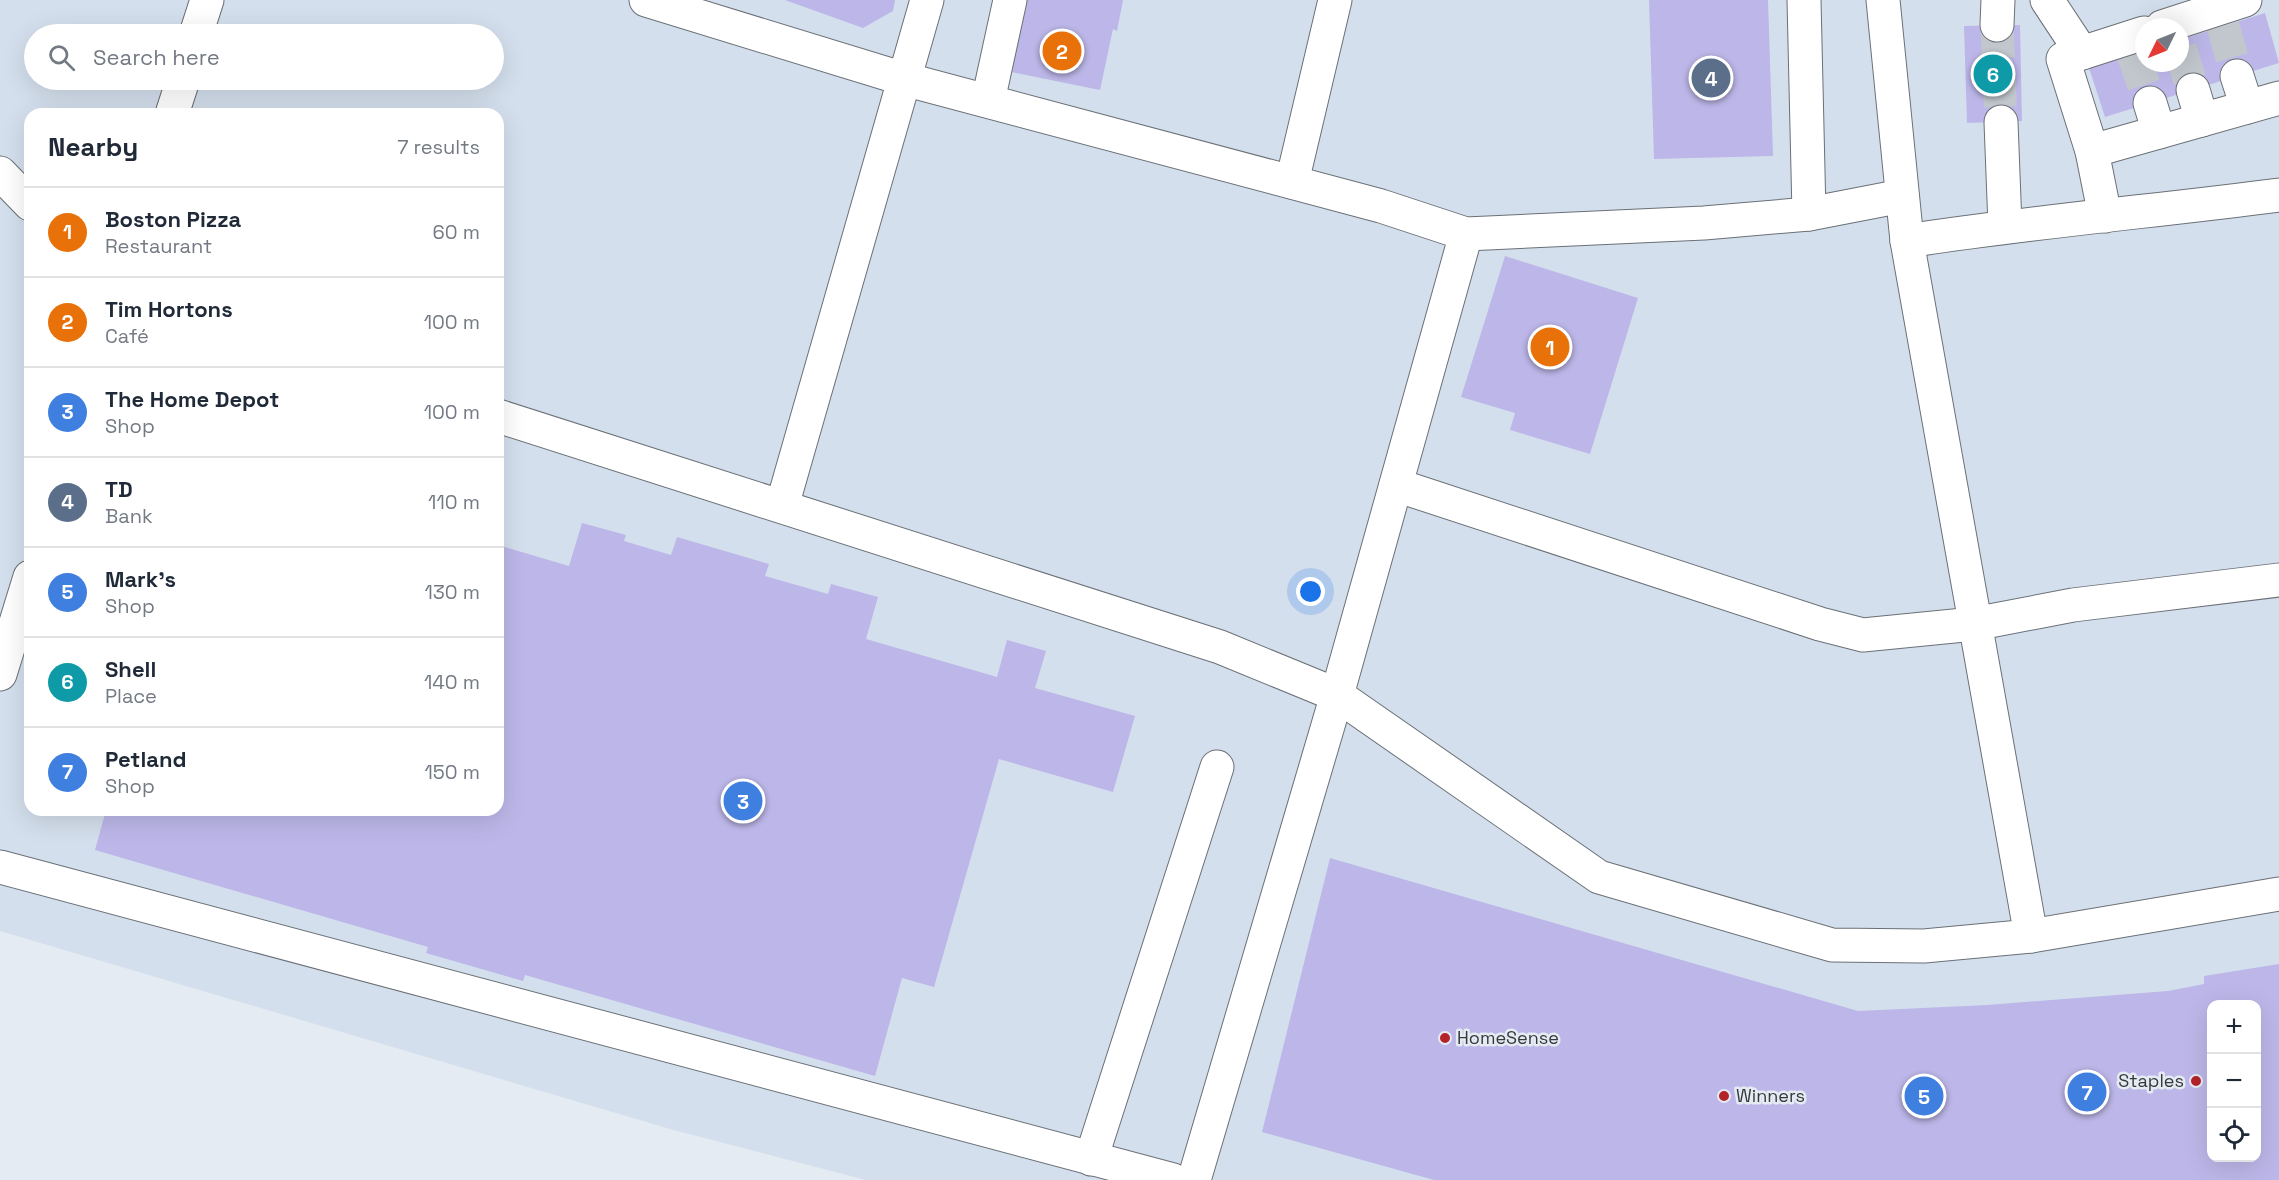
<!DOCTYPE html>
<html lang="en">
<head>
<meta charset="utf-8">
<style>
  :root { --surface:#fff; --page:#f2f2f3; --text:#1f2937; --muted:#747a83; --line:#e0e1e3; --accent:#0f766e }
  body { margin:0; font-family:"Space Grotesk",sans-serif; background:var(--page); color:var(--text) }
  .controls { position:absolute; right:18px; bottom:18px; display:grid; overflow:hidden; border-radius:12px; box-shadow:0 6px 24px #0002 }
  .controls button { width:54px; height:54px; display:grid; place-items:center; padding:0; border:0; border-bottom:2px solid var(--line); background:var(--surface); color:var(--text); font:30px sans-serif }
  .compass { position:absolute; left:2135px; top:18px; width:54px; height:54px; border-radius:50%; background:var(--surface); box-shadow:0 6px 24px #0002; rotate:227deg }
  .you { position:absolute; left:1311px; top:592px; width:21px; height:21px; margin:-15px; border:4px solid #fff; border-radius:50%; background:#1a73e8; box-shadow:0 0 0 9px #1a73e833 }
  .badge { display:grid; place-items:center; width:39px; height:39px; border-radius:50%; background:var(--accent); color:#fff; font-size:20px; font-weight:700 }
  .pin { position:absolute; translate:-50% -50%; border:3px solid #fff; box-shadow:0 2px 6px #0006 }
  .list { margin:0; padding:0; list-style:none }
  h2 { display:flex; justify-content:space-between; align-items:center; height:78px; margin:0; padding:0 24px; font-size:26px }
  h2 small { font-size:20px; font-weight:400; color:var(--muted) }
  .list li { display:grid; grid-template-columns:39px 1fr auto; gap:18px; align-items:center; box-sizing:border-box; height:90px; padding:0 24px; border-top:2px solid var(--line) }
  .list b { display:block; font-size:22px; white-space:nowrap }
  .list p { margin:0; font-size:20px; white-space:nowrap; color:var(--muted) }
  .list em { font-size:20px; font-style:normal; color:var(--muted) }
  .icon { flex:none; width:33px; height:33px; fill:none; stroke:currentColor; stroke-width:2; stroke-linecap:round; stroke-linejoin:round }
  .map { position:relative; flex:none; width:2279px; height:1180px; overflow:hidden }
  .search { position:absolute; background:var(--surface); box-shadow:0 6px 24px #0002; left:24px; top:24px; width:480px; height:66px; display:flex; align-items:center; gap:15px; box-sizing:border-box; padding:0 21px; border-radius:33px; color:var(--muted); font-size:22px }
  .panel { position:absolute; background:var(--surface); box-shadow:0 6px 24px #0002; left:24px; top:108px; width:480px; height:708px; border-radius:18px }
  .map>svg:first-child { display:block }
  .built { fill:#d4dfed; fill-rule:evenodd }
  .building { fill:#bcb7e8; fill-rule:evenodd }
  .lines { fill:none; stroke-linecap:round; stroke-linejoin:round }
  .minor-tunnel { stroke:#c2c7ce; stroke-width:33; stroke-dasharray:33 16; stroke-linecap:butt }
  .minor-casing { stroke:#6a7076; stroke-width:35 }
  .minor { stroke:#fff; stroke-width:33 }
  .poi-dot { fill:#b32329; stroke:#e5ebf2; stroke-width:2 }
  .labels { text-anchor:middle; stroke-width:5; stroke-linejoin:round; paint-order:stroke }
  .poi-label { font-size:18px; fill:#36393c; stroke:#e5ebf2; text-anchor:start }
</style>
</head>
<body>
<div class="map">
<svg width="2279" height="1180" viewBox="0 0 2279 1180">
  <rect width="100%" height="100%" fill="#e5ebf2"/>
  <path class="built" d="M0 0H2279V1180H866L670 1129 0 931ZM2144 27H2180V63H2144ZM34 34H494V80H34ZM30 114H498V810H30ZM2212 1004H2256V1158H2212Z"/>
  <g class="building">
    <path d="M785 0H895L893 11 863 28Z"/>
    <path d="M1023 0H1123L1117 31 1113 29 1100 90 1011 72Z"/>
    <path d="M1649 0H1768L1773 156 1654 159Z"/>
    <path d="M2265 13 2279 63 2105 117 2089 68 2144 51V63H2180V40Z"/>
    <path d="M2020 25 2022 121 1967 123 1964 26Z"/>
    <path d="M1505 256 1638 298 1590 454 1510 430 1515 413 1461 397Z"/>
    <path d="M582 523 626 535 624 541 671 555 677 537 769 564 765 576 828 594 831 584 878 597 866 639 997 677 1007 640 1046 651 1035 688 1135 716 1113 792 999 759 934 987 902 978 875 1076 525 975 523 981 426 953 428 947 95 850 106 810H498V545L569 566Z"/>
    <path d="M1330 858 1858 1011 1987 1005 2168 991 2204 984V976L2279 964V1180H1434L1262 1132ZM2212 1004H2256V1158H2212Z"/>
  </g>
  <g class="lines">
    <g class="minor-tunnel">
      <path d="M1997 25 2001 122"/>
      <path d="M2223 26 2237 76"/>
      <path d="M2180 48 2193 90"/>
      <path d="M2133 54 2150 103"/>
    </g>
    <defs>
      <g id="minor">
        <path d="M646 0 904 79 1381 206 1466 234 1704 223 1809 214 1902 196"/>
        <path d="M1804 0 1809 214"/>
        <path d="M1883 0 1907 241 2031 936"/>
        <path d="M2047 0 2082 53"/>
        <path d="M1997 25 1998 0"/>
        <path d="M2162 27 2245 0"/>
        <path d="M2144 33 2063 59 2092 151 2279 98"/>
        <path d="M196 34 207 0"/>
        <path d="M2237 76 2247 107"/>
        <path d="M2193 90 2202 120"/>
        <path d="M988 101 1010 0"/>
        <path d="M2150 103 2159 132"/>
        <path d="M172 114 183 80"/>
        <path d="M2001 122 2005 226"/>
        <path d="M2092 151 2105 216"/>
        <path d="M0 173 30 204"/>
        <path d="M1292 182 1335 0"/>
        <path d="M1907 241C2031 222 2155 211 2279 195"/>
        <path d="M498 416 1220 647 1337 695 1599 877 1832 945 1924 946 2031 936 2279 894"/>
        <path d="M1396 485 1820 624 1863 635 1974 624 2073 605 2279 580"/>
        <path d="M782 506 927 0"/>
        <path d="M0 674 30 577"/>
        <path d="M0 867 1173 1180"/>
        <path d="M1091 1159 1217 767"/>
        <path d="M1194 1180 1337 695 1466 234"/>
      </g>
    </defs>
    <use href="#minor" class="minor-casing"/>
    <use href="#minor" class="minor"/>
  </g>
  <g class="poi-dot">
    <circle cx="1445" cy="1038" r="6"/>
    <circle cx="2196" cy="1081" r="6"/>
    <circle cx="1724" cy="1096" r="6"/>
  </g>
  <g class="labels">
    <g class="poi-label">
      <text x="1457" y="1044">HomeSense</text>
      <text x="2184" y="1087" text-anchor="end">Staples</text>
      <text x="1736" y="1102">Winners</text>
    </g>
  </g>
</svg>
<div class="controls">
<button>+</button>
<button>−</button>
<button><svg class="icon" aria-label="locate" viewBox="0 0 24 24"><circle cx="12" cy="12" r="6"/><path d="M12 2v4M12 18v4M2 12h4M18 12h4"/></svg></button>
</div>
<svg class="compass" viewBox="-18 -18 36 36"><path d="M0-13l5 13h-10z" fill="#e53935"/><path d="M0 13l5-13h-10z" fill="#747a83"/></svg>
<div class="you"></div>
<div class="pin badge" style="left:1550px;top:347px;background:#e8710a">1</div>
<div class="pin badge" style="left:1062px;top:51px;background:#e8710a">2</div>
<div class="pin badge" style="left:743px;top:801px;background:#3f7fe0">3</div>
<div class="pin badge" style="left:1711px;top:78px;background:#5c6f8a">4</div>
<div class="pin badge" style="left:1924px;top:1096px;background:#3f7fe0">5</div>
<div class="pin badge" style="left:1993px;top:74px;background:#0f9aa8">6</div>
<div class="pin badge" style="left:2087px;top:1092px;background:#3f7fe0">7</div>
<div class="search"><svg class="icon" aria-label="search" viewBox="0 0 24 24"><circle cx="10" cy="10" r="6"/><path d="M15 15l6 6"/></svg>Search here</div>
<section class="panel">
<h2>Nearby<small>7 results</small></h2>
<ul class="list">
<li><span class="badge" style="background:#e8710a">1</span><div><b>Boston Pizza</b><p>Restaurant</p></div><em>60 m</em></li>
<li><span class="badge" style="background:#e8710a">2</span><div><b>Tim Hortons</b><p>Café</p></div><em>100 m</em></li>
<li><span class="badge" style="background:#3f7fe0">3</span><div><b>The Home Depot</b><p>Shop</p></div><em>100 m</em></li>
<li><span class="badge" style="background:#5c6f8a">4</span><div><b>TD</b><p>Bank</p></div><em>110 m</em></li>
<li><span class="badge" style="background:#3f7fe0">5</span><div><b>Mark's</b><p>Shop</p></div><em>130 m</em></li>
<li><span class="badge" style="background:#0f9aa8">6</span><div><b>Shell</b><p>Place</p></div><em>140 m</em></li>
<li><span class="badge" style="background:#3f7fe0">7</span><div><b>Petland</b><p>Shop</p></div><em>150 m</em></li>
</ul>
</section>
</div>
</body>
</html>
